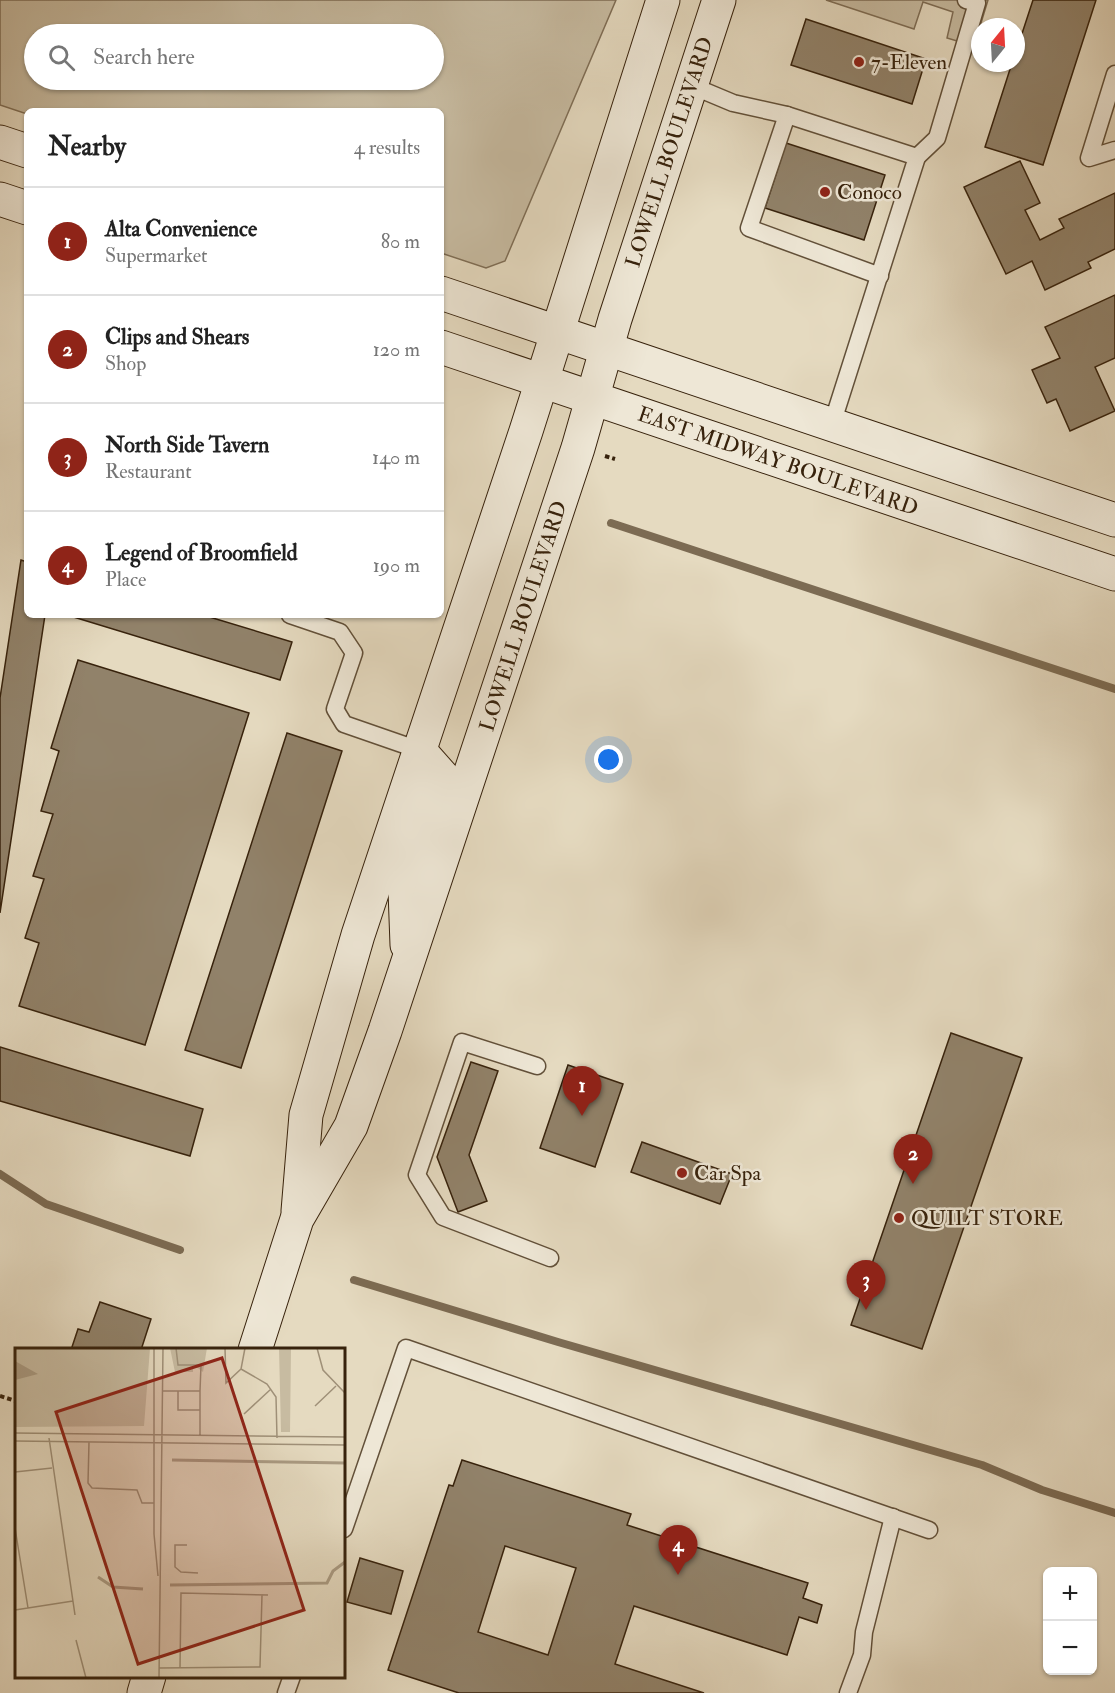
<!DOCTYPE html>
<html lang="en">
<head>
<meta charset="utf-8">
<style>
  :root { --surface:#fff; --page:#f6f6f6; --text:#222; --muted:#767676; --line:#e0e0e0; --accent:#8f2418 }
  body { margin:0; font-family:"IM FELL Double Pica",serif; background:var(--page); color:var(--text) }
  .controls { position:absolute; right:18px; bottom:18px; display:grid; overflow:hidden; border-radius:9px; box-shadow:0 2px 4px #0004 }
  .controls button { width:54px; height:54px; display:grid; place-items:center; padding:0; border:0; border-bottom:2px solid var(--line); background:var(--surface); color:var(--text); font:30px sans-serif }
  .compass { position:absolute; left:971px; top:18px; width:54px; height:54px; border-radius:50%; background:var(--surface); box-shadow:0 2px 4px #0004; rotate:18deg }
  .you { position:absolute; left:609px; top:760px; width:21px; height:21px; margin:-15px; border:4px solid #fff; border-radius:50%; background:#1a73e8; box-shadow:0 0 0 9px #1a73e833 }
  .badge { display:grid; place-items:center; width:39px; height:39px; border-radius:50%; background:var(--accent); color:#fff; font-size:20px; font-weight:700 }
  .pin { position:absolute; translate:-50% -50px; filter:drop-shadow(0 2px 3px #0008) }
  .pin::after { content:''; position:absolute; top:32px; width:21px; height:18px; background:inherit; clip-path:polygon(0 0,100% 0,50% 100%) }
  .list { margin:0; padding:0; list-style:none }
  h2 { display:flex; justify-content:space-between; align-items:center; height:78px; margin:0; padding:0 24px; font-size:26px }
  h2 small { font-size:20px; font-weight:400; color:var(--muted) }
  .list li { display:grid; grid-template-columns:39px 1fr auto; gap:18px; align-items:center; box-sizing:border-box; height:108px; padding:0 24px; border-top:2px solid var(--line) }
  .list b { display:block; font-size:22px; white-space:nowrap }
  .list p { margin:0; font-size:20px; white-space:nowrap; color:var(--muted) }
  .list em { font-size:20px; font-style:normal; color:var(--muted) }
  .icon { flex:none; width:33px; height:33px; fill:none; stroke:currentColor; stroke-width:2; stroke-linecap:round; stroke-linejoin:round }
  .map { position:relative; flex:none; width:1115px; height:1693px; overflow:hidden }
  .search { position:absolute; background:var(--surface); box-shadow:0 2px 4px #0004; left:24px; top:24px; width:420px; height:66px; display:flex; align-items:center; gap:15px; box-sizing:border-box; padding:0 21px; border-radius:33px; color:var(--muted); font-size:22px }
  .panel { position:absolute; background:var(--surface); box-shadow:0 2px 4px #0004; left:24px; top:108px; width:420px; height:510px; border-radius:9px }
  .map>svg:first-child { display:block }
  .green { fill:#c7bba1; stroke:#7f6e56; stroke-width:1.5; fill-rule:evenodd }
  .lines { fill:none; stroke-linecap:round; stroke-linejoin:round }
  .stream { stroke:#7c6b53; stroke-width:8 }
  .building { fill:#91826a; stroke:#37220c; stroke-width:1.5; fill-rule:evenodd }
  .lane-casing { stroke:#625039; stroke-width:19 }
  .secondary-casing { stroke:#37220c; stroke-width:35 }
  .path { stroke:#37220c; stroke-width:4; stroke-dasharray:4.5 3; stroke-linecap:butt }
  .lane { stroke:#eee7d6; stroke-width:16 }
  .secondary { stroke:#eee7d6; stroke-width:33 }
  .poi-dot { fill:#8f2418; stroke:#eee7d6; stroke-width:2 }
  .labels { text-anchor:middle; stroke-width:5; stroke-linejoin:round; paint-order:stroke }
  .poi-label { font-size:21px; fill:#37220c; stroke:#eee7d6; text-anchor:start }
  .street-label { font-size:21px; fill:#37220c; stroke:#eee7d6 }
  .inset-river { fill:none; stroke:#aa9b83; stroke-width:3 }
  .inset-road { fill:none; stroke:#9f9078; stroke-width:1.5 }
  .view { fill:#8f2418; fill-opacity:0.15; stroke:#8f2418; stroke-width:3 }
  .inset-edge { fill:none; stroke:#37220c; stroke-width:3 }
</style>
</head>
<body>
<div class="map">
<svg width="1115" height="1693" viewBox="0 0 1115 1693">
  <rect width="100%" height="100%" fill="#e5dac0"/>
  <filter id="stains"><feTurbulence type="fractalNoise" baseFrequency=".00333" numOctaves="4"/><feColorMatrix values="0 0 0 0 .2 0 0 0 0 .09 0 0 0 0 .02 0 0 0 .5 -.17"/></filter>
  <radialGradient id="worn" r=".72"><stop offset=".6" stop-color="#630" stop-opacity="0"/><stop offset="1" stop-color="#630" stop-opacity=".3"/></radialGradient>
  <g class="green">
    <path d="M0 0H616L505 261 486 268 441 253V111H27V114L0 105ZM34 34H434V80H34Z"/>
    <path d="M826 0H988L974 46 947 38 953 12 923 2 914 29Z"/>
  </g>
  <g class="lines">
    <g class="stream">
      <path d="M611 523 1115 689"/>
      <path d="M0 1174 46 1204 180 1250"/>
      <path d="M354 1280 558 1342 982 1465 1042 1490 1115 1513"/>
    </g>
  </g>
  <g class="building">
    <path d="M1033 0H1096L1043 165 985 147 1012 63H1016V52Z"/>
    <path d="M806 19 926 59 912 104 791 65Z"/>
    <path d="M786 143 885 175 864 240 765 208Z"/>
    <path d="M1020 161 1040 203 1025 210 1040 240 1064 228 1059 219 1115 193V249L1088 262 1091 268 1045 290 1032 261 1006 274 964 187Z"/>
    <path d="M1115 295V358L1095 367 1115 411 1070 431 1056 399 1047 403 1032 370 1060 358 1045 327Z"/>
    <path d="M21 560 27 562V615H45L0 913V698Z"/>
    <path d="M67 615H203L292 642 280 680Z"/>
    <path d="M78 660 249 713 145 1045 19 1006 39 943 25 938 44 879 33 876 53 814 41 811 59 751 51 748Z"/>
    <path d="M287 733 342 751 241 1068 185 1050Z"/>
    <path d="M951 1033 1022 1058 922 1349 851 1325Z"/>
    <path d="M0 1047 203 1109 190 1156 0 1101Z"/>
    <path d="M471 1062 498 1071 469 1155 487 1201 458 1212 437 1157Z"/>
    <path d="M568 1065 623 1084 595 1167 540 1148Z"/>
    <path d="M642 1142 732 1174 720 1204 631 1172Z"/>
    <path d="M100 1302 151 1319 141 1350H71L78 1329 89 1332Z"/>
    <path d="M462 1460 631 1514 627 1525 808 1583 803 1598 822 1605 817 1623 799 1617 787 1655 634 1606 615 1664 704 1693H459L388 1670 449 1485 453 1486ZM505 1546 576 1568 548 1655 478 1632Z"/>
    <path d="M360 1558 403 1571 391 1614 347 1602Z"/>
  </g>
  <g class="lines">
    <defs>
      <g id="lane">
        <path d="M1115 74 1089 158 1115 150"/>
        <path d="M690 85 733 103 787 115 917 157 832 424"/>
        <path d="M787 115 749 228 880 276"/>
        <path d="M917 157 937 138 977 3 966 0"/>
        <path d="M290 615 340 632 354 653 335 709 344 724 419 750"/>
        <path d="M537 1066 462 1042 417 1175 443 1217 550 1258"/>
        <path d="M344 1529 406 1348 929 1530"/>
        <path d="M286 1693 292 1676"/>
        <path d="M848 1693 862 1655 864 1632 893 1517"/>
      </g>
      <g id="secondary">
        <path d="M0 142 27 151"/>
        <path d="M0 199 27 208"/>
        <path d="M441 293 1115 520"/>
        <path d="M441 347 1115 574"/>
        <path d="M407 945 405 890 443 777 419 750"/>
        <path d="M298 1211 306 1115 358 935 526 431 663 0"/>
        <path d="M255 1350 297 1219 351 1126 385 1031 578 448 615 319 719 0"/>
        <path d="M144 1693 149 1676"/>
      </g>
    </defs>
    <use href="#lane" class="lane-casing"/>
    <use href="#secondary" class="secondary-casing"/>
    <g class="path">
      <path d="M605 456 615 459"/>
      <path d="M0 1396 16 1401"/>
    </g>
    <use href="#lane" class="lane"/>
    <use href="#secondary" class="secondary"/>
  </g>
  <g class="poi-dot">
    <circle cx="859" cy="62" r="6"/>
    <circle cx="825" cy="192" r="6"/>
    <circle cx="682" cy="1173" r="6"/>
    <circle cx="899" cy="1218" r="6"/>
  </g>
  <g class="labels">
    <g class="poi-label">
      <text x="871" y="69">7-Eleven</text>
      <text x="837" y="199">Conoco</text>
      <text x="694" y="1180">Car Spa</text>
      <text x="911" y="1225">QUILT STORE</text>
    </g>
    <g class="street-label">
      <text transform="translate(669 152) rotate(-72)" y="7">LOWELL BOULEVARD</text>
      <text transform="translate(778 461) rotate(19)" y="7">EAST MIDWAY BOULEVARD</text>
      <text transform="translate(523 616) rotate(-72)" y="7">LOWELL BOULEVARD</text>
    </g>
  </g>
  <g transform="translate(15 1348)">
    <rect width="330" height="330" fill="#e5dac0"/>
    <path d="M0 0H135L129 78 0 79ZM155 0H192L188 24 183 20H178V24H160ZM264 0H276L275 84H266Z" fill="#c7bba1"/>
    <path d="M0 13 23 26 0 32Z" fill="#aa9b83"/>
    <path class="inset-river" d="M157 112 330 115M83 229 98 239 128 241M155 237 312 235 318 223 330 214"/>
    <path class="inset-road" d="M139 0V186L143 228M161 0 163 17H186L185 43M210 0 211 35 226 21M230 0 226 21 252 36 261 49 262 90M302 0 308 22 330 45M148 43H185V87M163 43V62H185M300 58 321 38M229 66 256 41M0 85 330 89M34 90 60 267M0 93 330 97M74 94 73 135 77 140 122 142 127 155H139M0 124 37 120M0 180 13 260M172 197H160V219L166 224 183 225M0 262 58 253M61 292 71 330M144 320 245 319 247 247M165 320 166 245 253 247M144 330 148 0"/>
    <path class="view" d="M207 10 289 262 123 316 41 64Z"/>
    <rect width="330" height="330" class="inset-edge"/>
  </g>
  <rect width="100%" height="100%" filter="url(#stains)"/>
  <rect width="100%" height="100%" fill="url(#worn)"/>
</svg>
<div class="controls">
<button>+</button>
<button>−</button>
</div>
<svg class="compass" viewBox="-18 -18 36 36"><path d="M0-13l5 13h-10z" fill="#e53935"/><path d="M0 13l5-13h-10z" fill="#767676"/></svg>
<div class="you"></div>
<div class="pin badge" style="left:582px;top:1116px">1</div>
<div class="pin badge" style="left:913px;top:1184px">2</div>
<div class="pin badge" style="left:866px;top:1310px">3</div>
<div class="pin badge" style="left:678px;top:1575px">4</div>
<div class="search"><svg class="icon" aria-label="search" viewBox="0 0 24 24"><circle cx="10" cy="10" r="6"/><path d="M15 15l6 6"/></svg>Search here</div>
<section class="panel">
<h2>Nearby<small>4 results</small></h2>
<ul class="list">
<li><span class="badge">1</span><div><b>Alta Convenience</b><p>Supermarket</p></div><em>80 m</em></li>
<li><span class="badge">2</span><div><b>Clips and Shears</b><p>Shop</p></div><em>120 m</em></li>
<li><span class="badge">3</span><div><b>North Side Tavern</b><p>Restaurant</p></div><em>140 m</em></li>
<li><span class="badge">4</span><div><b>Legend of Broomfield</b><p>Place</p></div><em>190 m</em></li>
</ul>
</section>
</div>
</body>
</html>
